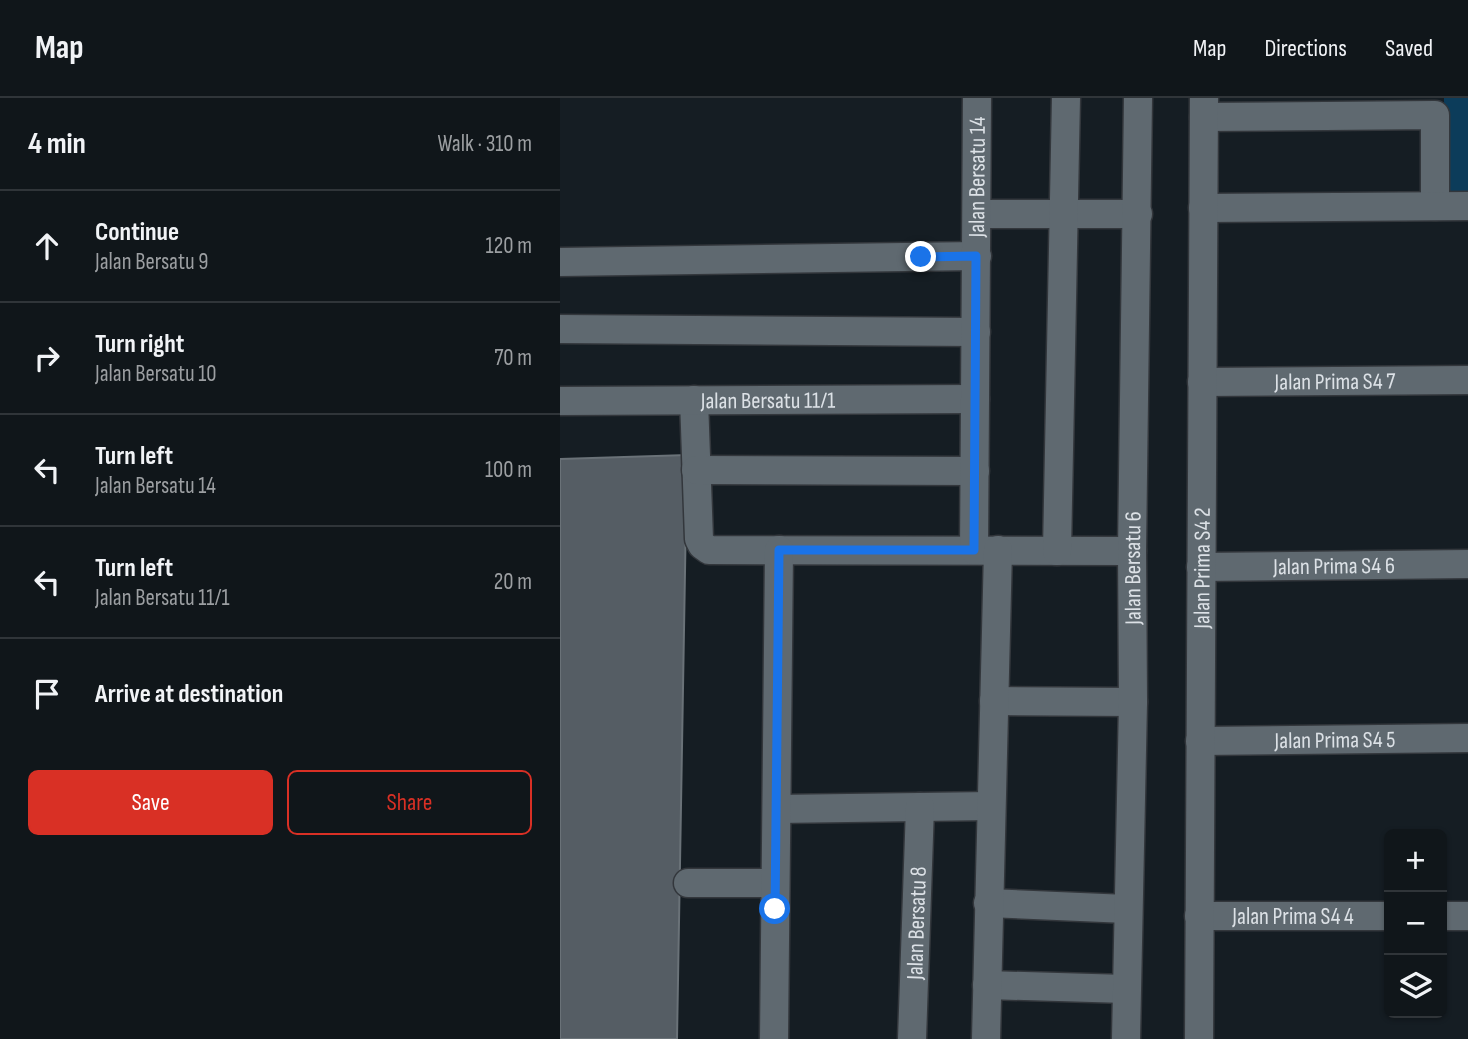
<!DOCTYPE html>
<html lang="en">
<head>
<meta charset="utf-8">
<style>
  :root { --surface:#10161a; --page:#1e2327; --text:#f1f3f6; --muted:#9c9fa2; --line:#303539; --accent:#d93025 }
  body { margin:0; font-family:"Sofia Sans Condensed",sans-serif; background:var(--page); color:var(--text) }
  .controls { position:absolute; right:21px; bottom:21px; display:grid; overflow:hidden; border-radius:10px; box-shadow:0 2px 5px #0004 }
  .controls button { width:63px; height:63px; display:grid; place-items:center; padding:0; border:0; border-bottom:2px solid var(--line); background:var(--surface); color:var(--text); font:35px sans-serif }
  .stop { position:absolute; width:21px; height:21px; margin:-16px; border:5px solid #1a73e8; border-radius:50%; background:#fff }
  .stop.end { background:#1a73e8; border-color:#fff; box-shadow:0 2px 7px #0008 }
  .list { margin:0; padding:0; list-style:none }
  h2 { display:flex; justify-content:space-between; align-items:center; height:91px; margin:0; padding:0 28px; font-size:30px }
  h2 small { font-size:23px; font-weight:400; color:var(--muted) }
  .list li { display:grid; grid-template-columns:46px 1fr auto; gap:21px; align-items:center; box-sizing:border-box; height:112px; padding:0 28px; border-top:2px solid var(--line) }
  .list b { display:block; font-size:26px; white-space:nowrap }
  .list p { margin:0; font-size:23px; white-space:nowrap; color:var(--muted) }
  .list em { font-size:23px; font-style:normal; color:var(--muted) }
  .actions { display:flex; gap:14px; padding:21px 28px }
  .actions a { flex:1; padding:16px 0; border:2px solid var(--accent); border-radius:10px; text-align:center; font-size:24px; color:var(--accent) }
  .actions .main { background:var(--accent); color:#fff }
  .icon { flex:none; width:38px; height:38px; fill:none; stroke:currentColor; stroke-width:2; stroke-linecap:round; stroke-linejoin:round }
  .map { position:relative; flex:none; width:908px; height:941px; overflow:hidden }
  header { display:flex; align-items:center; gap:42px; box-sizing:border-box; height:98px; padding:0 35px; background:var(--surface); border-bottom:2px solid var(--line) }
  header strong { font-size:33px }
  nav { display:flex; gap:38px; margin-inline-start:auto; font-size:24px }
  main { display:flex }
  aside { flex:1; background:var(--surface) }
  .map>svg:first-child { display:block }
  .green { fill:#0c3c5a }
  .building { fill:#555d64; stroke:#6a7278; stroke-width:2 }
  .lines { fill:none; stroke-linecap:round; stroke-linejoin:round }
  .minor-casing { stroke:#33373c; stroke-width:31 }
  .minor { stroke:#5f6970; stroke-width:28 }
  .route { stroke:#1a73e8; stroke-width:9 }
  .labels { text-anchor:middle; stroke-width:5; stroke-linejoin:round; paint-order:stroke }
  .street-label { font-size:23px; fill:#dce1e6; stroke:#0c141a }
</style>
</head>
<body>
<header>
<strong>Map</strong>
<nav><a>Map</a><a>Directions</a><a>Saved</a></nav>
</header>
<main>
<aside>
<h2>4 min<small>Walk · 310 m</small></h2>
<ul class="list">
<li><svg class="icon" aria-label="ahead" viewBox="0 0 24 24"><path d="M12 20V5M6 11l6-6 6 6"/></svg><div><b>Continue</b><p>Jalan Bersatu 9</p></div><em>120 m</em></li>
<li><svg class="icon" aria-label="right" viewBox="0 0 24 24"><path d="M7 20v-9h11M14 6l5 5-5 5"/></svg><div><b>Turn right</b><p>Jalan Bersatu 10</p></div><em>70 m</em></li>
<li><svg class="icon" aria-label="left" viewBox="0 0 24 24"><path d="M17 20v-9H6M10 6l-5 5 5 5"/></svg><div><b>Turn left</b><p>Jalan Bersatu 14</p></div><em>100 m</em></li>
<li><svg class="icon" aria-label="left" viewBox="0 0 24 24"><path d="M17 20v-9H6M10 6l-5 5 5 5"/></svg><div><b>Turn left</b><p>Jalan Bersatu 11/1</p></div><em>20 m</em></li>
<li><svg class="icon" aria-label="arrive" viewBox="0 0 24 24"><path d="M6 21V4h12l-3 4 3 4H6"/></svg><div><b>Arrive at destination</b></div></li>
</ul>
<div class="actions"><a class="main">Save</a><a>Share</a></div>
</aside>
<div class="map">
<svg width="908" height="941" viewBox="0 0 908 941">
  <rect width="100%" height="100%" fill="#151d23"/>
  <path class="green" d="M884 0H908V95L885 96Z"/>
  <path class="building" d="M127 357 117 941H0V361Z"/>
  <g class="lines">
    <defs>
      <g id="minor">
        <path d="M644 19 875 17V108"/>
        <path d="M643 110 908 108"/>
        <path d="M417 116H578"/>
        <path d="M0 164 417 158"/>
        <path d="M0 231 416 234"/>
        <path id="s1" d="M642 284 908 282"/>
        <path d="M134 302 139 441 142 447 149 452 572 453"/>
        <path id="s2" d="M0 303 415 301"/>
        <path d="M136 372 415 373"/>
        <path id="s3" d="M414 452 417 0"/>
        <path d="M497 453 506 0"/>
        <path id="s4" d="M641 469 908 466"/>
        <path d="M434 603 573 604"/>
        <path id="s5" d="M640 643 908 640"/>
        <path d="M217 711 431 708"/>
        <path d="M128 785H215"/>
        <path d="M428 805 567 811"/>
        <path id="s6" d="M639 818H829"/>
        <path d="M882 818H908"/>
        <path d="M427 887 566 891"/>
        <path d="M214 941 219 452"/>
        <path id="s7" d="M352 941 360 709"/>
        <path d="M426 941 438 452"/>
        <path id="s8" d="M566 941 573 604 572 453 578 0"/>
        <path id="s9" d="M639 941 644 0"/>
      </g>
    </defs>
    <use href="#minor" class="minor-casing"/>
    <use href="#minor" class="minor"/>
  </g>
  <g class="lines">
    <path class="route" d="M215 811 219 452H414L416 158 361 159"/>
  </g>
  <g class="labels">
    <g class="street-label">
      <text dy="8" stroke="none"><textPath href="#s3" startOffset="373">Jalan Bersatu 14</textPath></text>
      <text dy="8" stroke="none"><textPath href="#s1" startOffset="133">Jalan Prima S4 7</textPath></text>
      <text dy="8" stroke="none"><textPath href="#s2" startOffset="208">Jalan Bersatu 11/1</textPath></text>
      <text dy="8" stroke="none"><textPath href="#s4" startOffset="133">Jalan Prima S4 6</textPath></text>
      <text dy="8" stroke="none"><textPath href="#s9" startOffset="471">Jalan Prima S4 2</textPath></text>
      <text dy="8" stroke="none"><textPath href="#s8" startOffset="471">Jalan Bersatu 6</textPath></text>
      <text dy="8" stroke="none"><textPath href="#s5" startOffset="135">Jalan Prima S4 5</textPath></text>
      <text dy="8" stroke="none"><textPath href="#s6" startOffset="94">Jalan Prima S4 4</textPath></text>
      <text dy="8" stroke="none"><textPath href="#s7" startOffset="116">Jalan Bersatu 8</textPath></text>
    </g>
  </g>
</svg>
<div class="controls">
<button>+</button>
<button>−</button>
<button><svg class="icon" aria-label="layers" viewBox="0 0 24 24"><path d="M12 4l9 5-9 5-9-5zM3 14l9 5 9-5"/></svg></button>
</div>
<div class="stop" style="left:215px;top:811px"></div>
<div class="stop end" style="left:361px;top:159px"></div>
</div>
</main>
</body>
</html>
